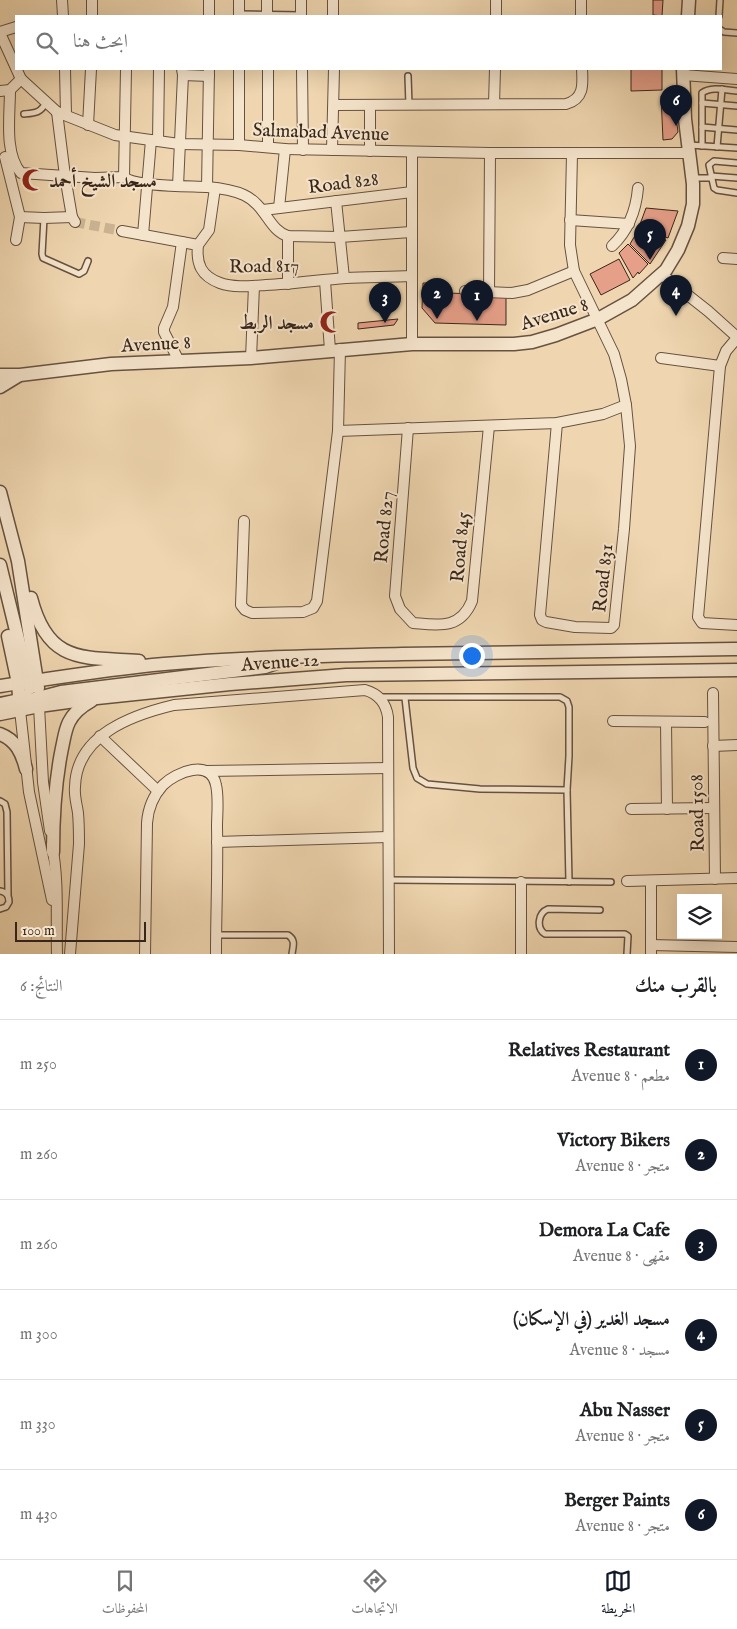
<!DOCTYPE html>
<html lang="ar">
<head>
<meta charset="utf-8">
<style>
  :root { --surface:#fff; --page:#f6f6f6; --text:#202124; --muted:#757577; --line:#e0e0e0; --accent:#111827 }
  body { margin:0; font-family:"IM FELL English",Amiri,serif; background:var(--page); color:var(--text); direction:rtl }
  .controls { position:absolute; right:15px; bottom:15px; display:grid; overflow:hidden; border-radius:0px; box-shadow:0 5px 20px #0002 }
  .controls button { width:45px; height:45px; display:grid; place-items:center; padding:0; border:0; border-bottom:1px solid var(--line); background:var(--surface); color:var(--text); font:25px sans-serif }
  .scale { position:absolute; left:15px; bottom:12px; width:131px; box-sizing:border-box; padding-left:5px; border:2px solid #39261a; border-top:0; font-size:14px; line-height:18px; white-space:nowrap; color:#39261a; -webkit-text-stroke:4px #f5e4cc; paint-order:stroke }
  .you { position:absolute; left:471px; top:655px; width:18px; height:18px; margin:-12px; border:4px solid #fff; border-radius:50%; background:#1a73e8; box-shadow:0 0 0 8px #1a73e833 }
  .badge { display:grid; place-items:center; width:32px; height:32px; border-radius:50%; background:var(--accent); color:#fff; font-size:16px; font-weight:700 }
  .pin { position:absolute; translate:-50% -41px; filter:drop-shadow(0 1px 2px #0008) }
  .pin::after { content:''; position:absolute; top:26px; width:18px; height:15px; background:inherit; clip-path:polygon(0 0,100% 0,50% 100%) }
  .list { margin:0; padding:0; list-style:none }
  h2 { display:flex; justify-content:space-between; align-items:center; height:65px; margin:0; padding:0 20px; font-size:21px }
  h2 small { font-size:16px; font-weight:400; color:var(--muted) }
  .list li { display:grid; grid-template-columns:32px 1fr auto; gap:15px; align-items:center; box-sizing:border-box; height:90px; padding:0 20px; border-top:1px solid var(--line) }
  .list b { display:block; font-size:19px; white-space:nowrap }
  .list p { margin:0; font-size:16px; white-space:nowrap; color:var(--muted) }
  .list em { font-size:16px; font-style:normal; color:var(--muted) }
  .icon { flex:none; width:28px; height:28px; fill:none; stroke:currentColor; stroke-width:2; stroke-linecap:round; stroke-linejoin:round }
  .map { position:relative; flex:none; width:737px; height:954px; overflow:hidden; direction:ltr }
  .search { position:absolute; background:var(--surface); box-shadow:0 5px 20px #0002; left:15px; right:15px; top:15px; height:55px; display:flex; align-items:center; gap:12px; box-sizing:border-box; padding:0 18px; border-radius:0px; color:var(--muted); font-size:19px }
  .sheet { height:605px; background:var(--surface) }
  nav { display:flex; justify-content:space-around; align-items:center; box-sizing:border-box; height:70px; border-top:1px solid var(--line); background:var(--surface); font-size:14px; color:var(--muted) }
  nav a { display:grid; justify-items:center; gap:2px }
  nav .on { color:var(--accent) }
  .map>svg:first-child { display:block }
  .building { fill:#e69f89; stroke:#39261a }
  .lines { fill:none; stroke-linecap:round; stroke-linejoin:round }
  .minor-tunnel { stroke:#cbb392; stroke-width:10; stroke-dasharray:10 5; stroke-linecap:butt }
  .service-casing { stroke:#665240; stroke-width:8 }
  .minor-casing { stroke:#665240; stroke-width:12 }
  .tertiary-casing { stroke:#665240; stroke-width:15 }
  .service { stroke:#f5e4cc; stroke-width:5 }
  .minor { stroke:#f5e4cc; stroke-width:10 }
  .tertiary { stroke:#f5e4cc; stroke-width:12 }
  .labels { text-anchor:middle; stroke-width:4; stroke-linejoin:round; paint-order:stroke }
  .street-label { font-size:19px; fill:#39261a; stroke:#f5e4cc }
  .poi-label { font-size:19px; font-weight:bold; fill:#39261a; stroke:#f5e4cc; text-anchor:start }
</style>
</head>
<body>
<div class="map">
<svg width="737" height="954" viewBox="0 0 737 954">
  <rect width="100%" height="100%" fill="#efd6b0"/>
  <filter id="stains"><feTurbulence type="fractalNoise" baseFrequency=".004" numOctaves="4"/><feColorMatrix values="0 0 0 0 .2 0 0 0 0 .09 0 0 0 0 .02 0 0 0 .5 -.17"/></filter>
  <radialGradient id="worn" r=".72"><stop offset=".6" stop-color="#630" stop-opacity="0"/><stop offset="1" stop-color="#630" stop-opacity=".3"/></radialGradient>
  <g class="building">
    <path d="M653 0H663L662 16 653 15Z"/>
    <path d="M631 69H662V90L631 91Z"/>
    <path d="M673 95 678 132 672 139 663 140 661 96Z"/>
    <path d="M646 208 678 211 668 238 639 227Z"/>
    <path d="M639 229 666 240 650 264 630 244Z"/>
    <path d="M628 244 648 264 639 274 638 272 633 278 619 253Z"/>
    <path d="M619 259 630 280 601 295 590 274Z"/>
    <path d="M423 283H448L447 293 506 295V325L435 323 422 308Z"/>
    <path d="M398 319 394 325 358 329V323Z"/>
  </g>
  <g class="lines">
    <path class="minor-tunnel" d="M75 222 122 231"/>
    <defs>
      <g id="service">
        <path d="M239 14 301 15"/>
        <path d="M719 16 720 0"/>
        <path d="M721 30 724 32 737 33"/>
        <path d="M408 76 409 105"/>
        <path d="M702 103 737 106"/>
        <path d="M24 114C35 113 41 113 46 102"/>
        <path d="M702 127 737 130"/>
        <path d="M689 145 737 148"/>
        <path d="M702 146V93C711 86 726 90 737 91"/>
        <path d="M717 147 722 89"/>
        <path d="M737 163 714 161 709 165 714 188 717 190 737 193"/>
        <path d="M711 176 737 178"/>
        <path d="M693 178H712"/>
        <path d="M44 218 42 254 43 258 79 274 84 271 88 261"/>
        <path d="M380 697H560L567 701 569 707V756L567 790 480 789 427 784 417 778 413 768 405 698"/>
        <path d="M567 790 569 882"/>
        <path d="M0 801 5 804 7 812 8 895"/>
        <path d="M389 880 611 882"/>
        <path d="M0 891C6 892 9 895 9 902L6 907 0 909"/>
        <path d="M600 910 548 909C538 913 536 928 545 934H625L628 936 627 954"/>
        <path d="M216 935H288C296 940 293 946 292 954"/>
      </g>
      <g id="minor">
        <path d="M62 0 63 16"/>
        <path d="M209 0V16"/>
        <path d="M267 0V16"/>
        <path d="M301 0V16"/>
        <path d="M333 0V16"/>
        <path d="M581 0V16"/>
        <path d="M92 16V0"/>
        <path d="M239 16V0"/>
        <path d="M496 16V0"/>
        <path d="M0 32 16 27"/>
        <path d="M0 33 21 79 57 112 115 135 179 144 239 145 285 149 490 153H688"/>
        <path d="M65 69 66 115"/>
        <path d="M268 69V147"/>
        <path d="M302 69 303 150"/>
        <path d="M183 75 209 76"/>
        <path d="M683 75 737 79"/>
        <path d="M10 90C10 115 4 154 21 173L95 178 124 177C134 187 191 186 207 187 219 188 233 190 244 195 266 205 269 231 288 236L340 237 411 232"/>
        <path d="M0 91 10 90 21 79"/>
        <path d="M494 104 495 69"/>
        <path d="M334 105 566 104C584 99 583 85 582 69"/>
        <path d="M57 112 65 176 72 217 75 222"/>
        <path d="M88 125 91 69"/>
        <path d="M158 141 159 69"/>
        <path d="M239 145V69"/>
        <path d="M332 150 334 69"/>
        <path d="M370 151V105"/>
        <path d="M5 157 20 217 16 240"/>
        <path d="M124 177 126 69"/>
        <path d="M178 186 183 75 182 69"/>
        <path d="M207 187 209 69"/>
        <path d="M336 201 344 278"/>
        <path d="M279 208 285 149"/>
        <path d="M263 210 412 192"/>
        <path d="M20 217 44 218 72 217"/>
        <path d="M570 220 629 224"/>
        <path d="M122 231 198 245C196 264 201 276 220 283 234 288 251 286 266 285 293 284 319 280 346 278 368 277 390 277 411 276"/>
        <path d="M143 235 151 140"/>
        <path d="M288 236V284"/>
        <path d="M198 245 209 230 215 188"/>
        <path d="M612 246C629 230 636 211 638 188"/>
        <path d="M723 258 737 259"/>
        <path d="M661 274 708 311 737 337"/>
        <path d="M325 281 330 350"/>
        <path d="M465 291 512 293 528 290 574 271"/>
        <path d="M489 292 490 153"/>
        <path d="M737 338 726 351 720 366 698 617 702 623 737 625"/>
        <path d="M412 344V152"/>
        <path d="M251 358 254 286"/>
        <path d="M661 358 720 366"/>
        <path d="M179 361 164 332V328L173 307 182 242"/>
        <path d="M557 423 540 615 542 620 546 622 575 627 611 628 614 625 624 529 630 446 626 405 621 379 614 354 574 271 570 245 572 154"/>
        <path d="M408 428 395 596 400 609 413 623C438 625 460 630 472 601L489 426"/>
        <path d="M338 431 557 423 603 414 626 405"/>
        <path d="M244 521 241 605 245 610 252 613 303 612 313 608 317 601 338 431 340 349"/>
        <path d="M713 693 715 879"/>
        <path d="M39 706 43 782 50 831"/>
        <path d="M20 710 29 792 52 900"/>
        <path d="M613 721 705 722"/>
        <path d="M666 722 667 809"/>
        <path d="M100 736 158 791"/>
        <path d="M713 746 737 745"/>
        <path d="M206 771 388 768"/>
        <path d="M631 809 713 808"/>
        <path d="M217 842 388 837"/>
        <path d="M52 845C59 882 56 917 57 954"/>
        <path d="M627 881 737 878"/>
        <path d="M521 882V954"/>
        <path d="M651 882V954"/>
        <path d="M651 945 737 947"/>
        <path d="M70 954 79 844C79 834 79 824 78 813 77 805 74 796 75 787 76 735 132 715 174 705L365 690C379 694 386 703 388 717L389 954"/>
        <path d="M145 954 147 823C148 808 153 796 163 785 176 772 211 758 216 785 219 798 217 814 217 827 218 870 216 912 216 954"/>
      </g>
      <g id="tertiary">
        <path d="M688 16 689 0"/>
        <path d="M0 375H20L111 364 251 358 412 344H514L532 342 556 335 598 319 632 300 666 270 678 250 688 226 693 204V184L685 119 683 69"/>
        <path d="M0 387 18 376"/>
        <path d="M0 492 18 561 38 688"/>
        <path d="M0 565 30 688"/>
        <path d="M31 598C48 664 82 657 139 661"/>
        <path d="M8 636 18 683 20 710"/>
        <path d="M0 686C55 678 109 669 164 664 243 657 322 656 402 654 513 652 625 650 737 649"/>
        <path d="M29 701 34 699 61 692 265 667 280 662"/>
        <path d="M0 704 15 701 26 696"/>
        <path d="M0 714 39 706 97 698 230 684 346 675 737 670"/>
        <path d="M0 734C16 740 22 753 26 769"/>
        <path d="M53 852C53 817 55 782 62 748 64 739 65 730 69 722 74 712 82 706 91 701"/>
      </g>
    </defs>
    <use href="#service" class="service-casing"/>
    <use href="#minor" class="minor-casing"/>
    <use href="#tertiary" class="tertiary-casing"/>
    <use href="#service" class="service"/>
    <use href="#minor" class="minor"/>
    <use href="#tertiary" class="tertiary"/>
  </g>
  <defs>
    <symbol id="mosque-bare" viewBox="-9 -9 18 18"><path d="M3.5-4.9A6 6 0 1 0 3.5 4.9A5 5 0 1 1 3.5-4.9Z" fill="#8f2418" stroke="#f5e4cc" stroke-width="2.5" paint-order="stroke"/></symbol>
  </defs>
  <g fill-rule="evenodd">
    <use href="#mosque-bare" x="17" y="164" width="32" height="32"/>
    <use href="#mosque-bare" x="315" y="306" width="32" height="32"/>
  </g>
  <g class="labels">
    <g class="street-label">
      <text transform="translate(321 131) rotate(2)" y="7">Salmabad Avenue</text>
      <text transform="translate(343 182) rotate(-7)" y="7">Road 828</text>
      <text transform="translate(264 265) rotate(-1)" y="7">Road 817</text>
      <text transform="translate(554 313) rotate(-17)" y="7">Avenue 8</text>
      <text transform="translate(156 343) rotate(-3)" y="7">Avenue 8</text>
      <text transform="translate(383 527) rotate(-85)" y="7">Road 827</text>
      <text transform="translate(459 547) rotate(-85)" y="7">Road 845</text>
      <text transform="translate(602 578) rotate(-84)" y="7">Road 831</text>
      <text transform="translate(280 661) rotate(-4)" y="7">Avenue 12</text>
      <text transform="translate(696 813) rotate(-91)" y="7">Road 1508</text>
    </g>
    <g class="poi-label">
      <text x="49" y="187">مسجد الشيخ أحمد</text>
      <text x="314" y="329" text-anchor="end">مسجد الربط</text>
    </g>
  </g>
  <rect width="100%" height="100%" filter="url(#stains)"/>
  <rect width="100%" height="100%" fill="url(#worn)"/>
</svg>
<div class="controls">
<button><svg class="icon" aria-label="layers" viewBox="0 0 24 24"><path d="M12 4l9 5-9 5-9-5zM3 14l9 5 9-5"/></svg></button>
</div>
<div class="scale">100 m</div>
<div class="you"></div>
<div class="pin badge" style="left:477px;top:321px">1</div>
<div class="pin badge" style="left:437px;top:319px">2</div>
<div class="pin badge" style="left:385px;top:323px">3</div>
<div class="pin badge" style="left:676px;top:316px">4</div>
<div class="pin badge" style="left:650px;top:260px">5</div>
<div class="pin badge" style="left:676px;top:126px">6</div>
<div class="search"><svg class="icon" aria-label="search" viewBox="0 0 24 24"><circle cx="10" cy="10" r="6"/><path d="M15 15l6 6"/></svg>ابحث هنا</div>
</div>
<section class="sheet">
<h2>بالقرب منك<small>النتائج: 6</small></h2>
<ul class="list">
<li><span class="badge">1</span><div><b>Relatives Restaurant</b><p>مطعم · Avenue 8</p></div><em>250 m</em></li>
<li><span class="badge">2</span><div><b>Victory Bikers</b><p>متجر · Avenue 8</p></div><em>260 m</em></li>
<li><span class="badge">3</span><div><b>Demora La Cafe</b><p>مقهى · Avenue 8</p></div><em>260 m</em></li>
<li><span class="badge">4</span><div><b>مسجد الغدير (في الإسكان)</b><p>مسجد · Avenue 8</p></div><em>300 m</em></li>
<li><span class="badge">5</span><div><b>Abu Nasser</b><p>متجر · Avenue 8</p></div><em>330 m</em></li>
<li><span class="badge">6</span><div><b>Berger Paints</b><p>متجر · Avenue 8</p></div><em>430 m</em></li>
</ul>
</section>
<nav>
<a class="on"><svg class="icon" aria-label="map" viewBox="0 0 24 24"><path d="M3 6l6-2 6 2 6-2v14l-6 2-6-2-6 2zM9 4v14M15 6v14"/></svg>الخريطة</a>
<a><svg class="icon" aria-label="directions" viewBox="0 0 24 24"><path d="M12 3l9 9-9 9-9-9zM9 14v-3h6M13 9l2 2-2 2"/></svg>الاتجاهات</a>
<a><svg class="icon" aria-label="saved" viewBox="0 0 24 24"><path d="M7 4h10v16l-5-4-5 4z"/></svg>المحفوظات</a>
</nav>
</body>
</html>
